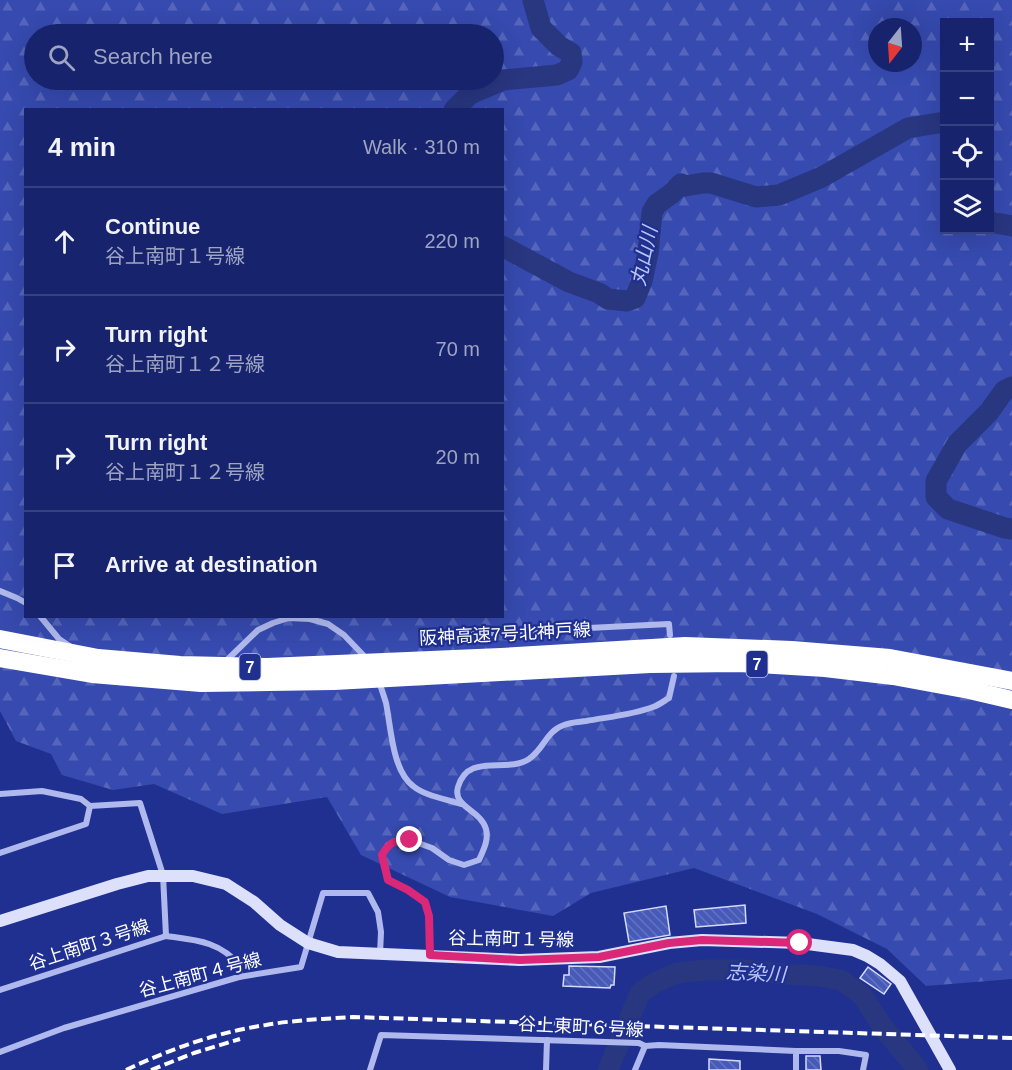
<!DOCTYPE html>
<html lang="en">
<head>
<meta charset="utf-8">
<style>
  :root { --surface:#17246d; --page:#202c72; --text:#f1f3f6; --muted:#9ea4c2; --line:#364180 }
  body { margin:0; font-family:Arial,"Noto Sans JP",sans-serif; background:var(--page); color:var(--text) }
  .controls { position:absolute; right:18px; top:18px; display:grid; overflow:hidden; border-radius:0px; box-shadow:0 6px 24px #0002 }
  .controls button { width:54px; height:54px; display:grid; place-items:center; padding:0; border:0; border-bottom:2px solid var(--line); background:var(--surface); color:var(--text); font:30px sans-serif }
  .compass { position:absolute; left:868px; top:18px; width:54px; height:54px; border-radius:50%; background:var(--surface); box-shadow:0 6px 24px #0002; rotate:197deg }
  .stop { position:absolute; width:18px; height:18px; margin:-14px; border:4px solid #db2777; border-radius:50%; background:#fff }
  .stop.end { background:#db2777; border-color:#fff; box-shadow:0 2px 6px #0008 }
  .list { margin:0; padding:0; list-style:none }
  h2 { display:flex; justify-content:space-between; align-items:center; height:78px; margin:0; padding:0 24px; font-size:26px }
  h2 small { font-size:20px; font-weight:400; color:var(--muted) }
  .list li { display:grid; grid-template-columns:39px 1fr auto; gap:18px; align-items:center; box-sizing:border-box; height:108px; padding:0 24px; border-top:2px solid var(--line) }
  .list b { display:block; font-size:22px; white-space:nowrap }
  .list p { margin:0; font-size:20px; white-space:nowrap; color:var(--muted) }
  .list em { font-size:20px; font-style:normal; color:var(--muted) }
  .icon { flex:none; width:33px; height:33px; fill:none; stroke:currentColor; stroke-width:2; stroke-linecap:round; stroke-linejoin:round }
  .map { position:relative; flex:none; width:1012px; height:1070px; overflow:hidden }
  .search { position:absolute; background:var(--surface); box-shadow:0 6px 24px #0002; left:24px; top:24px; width:480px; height:66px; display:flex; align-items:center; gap:15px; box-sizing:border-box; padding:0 21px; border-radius:33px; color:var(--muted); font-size:22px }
  .panel { position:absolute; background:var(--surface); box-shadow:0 6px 24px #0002; left:24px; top:108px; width:480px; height:510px; border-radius:0px }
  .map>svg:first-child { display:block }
  .forest { fill:url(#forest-firs); fill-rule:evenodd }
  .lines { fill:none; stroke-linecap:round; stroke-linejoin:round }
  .river { stroke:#293680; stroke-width:21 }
  .building { fill:url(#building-back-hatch); stroke:#d5dbfa; stroke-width:1.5 }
  .street { stroke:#afb9ed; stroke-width:6 }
  .secondary { stroke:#dce0fa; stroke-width:12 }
  .highway { stroke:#fff; stroke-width:18 }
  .rail { stroke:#fff; stroke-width:4; stroke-dasharray:10 4.5; stroke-linecap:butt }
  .route { stroke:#db2777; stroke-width:8 }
  .labels { text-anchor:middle; stroke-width:4.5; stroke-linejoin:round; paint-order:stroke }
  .shield { fill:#1f3091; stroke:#bcc1de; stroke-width:1.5 }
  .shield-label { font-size:16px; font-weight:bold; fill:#fff }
  .street-label { font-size:18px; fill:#fff; stroke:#1f3091 }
  .water-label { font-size:20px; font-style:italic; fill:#bbc5f4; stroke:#1f3091 }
</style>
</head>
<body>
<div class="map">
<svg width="1012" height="1070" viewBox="0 0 1012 1070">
  <defs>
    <pattern id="forest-firs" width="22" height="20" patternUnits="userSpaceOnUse" patternTransform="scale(1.5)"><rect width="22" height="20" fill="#364aaf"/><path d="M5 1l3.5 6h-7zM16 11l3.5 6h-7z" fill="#5465bb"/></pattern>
    <pattern id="building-back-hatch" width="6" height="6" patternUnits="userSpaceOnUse" patternTransform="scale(1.5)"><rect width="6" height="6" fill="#475ab8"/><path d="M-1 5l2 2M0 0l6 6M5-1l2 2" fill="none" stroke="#6373c3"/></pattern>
  </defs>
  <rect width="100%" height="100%" fill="#1f3091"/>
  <path class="forest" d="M0 0H1012V979L926 986 887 949 817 914 694 868 591 893 553 916 450 897 361 855 327 797 222 814 154 784 113 790 62 775 51 754 16 741 0 711ZM944 22H990V230H944ZM877 27H913V63H877ZM34 34H494V80H34ZM26 110H502V616H26Z"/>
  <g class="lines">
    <g class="river">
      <path d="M454 110 470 94 503 80 557 75 568 70 572 62 571 53 559 46 541 28 533 0"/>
      <path d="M990 222 1012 226"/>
      <path d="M502 246 569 282 599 293 608 299 627 301 635 298 642 281 648 253 652 212 657 204 671 194 681 184 685 186 703 183H711L756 197 779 195 822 177 908 128 944 122"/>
      <path d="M1012 387 1004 391 989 412 957 444 936 481V497L948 509 1005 528 1012 529"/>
      <path d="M608 1070 640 993 656 982 677 973 705 970H745L783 974 820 976 841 980 862 995 882 1026 918 1070"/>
    </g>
  </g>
  <g class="building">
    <path d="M745 905 746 923 696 927 694 910Z"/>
    <path d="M666 906 670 935 629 942 624 913Z"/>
    <path d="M569 966 615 967 614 985H611L610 988 563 986 564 975H569Z"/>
    <path d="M868 967 891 984 884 994 860 978Z"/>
    <path d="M806 1056H820L821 1070H806Z"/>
    <path d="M709 1059 740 1061V1070H709Z"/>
  </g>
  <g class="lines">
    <g class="street">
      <path d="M0 591 17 598 26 603"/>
      <path d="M40 616 59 639 71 647"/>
      <path d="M468 634 669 624 670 635"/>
      <path d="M223 660H227L258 630 273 623 289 618 310 619 328 624 344 635 367 659"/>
      <path d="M379 681C381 688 384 696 386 703 391 727 392 770 413 786 425 796 446 799 461 804"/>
      <path d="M0 794 42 791 81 799 90 806 140 803 163 875 166 936"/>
      <path d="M0 853 86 824 90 806"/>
      <path d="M430 955 429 916 425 902 408 890 388 880 382 855 388 845 395 841 410 840 432 848 449 860 464 865 479 860C483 851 489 840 486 829 481 810 452 807 458 787 468 752 506 774 529 759 545 748 546 731 564 725 571 722 579 722 586 721 608 717 632 715 653 707 659 705 664 701 669 698L674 676"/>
      <path d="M0 990 166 936C195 940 220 941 240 966L239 977"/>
      <path d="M796 1051H839L866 1055 863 1070"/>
      <path d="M0 1052 64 1028 239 977 301 967 323 893H368L378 912 381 932 380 954"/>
      <path d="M370 1070 381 1035 639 1043 645 1046 659 1045 796 1051V1070"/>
      <path d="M546 1070 547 1040"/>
      <path d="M635 1070 645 1046"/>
    </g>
    <path class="secondary" d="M0 921 117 884 148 876H193L226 884 254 902 280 925 308 943 338 952 520 960 599 957 669 943 702 940 800 943 853 950 867 956 880 964 900 981 950 1070"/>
    <g class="highway">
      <path d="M0 639 98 658 180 665 267 667 501 657 685 646 792 650 890 658 1012 681"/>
      <path d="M0 658 92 674 201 683 334 681 650 664 739 663 825 668 893 676 969 690 1012 700"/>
    </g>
    <g class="rail">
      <path d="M126 1070C170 1049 218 1032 266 1025 294 1020 324 1019 353 1017L1012 1038"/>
      <path d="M151 1070 194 1053 240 1039"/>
    </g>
  </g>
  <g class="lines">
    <path class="route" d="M410 840C394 841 390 841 382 855L388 880 408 890 425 902 429 916 430 955 520 960 599 957 669 943 702 940 800 943"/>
  </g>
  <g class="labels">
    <g class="shield">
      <rect x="746.5" y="651" width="21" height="26" rx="4.5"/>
      <rect x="239.5" y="654" width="21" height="26" rx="4.5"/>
    </g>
    <g class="shield-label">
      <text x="757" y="670">7</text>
      <text x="250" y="673">7</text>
    </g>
    <g class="street-label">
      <text transform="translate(505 634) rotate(-3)" y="6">阪神高速7号北神戸線</text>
      <text transform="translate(511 939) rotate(1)" y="6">谷上南町１号線</text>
      <text transform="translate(89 945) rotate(-18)" y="6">谷上南町３号線</text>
      <text transform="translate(200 975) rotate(-15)" y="6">谷上南町４号線</text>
      <text transform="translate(581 1027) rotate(3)" y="6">谷上東町６号線</text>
    </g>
    <g class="water-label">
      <text transform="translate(644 256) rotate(-78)" y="7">丸山川</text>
      <text transform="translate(756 973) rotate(3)" y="7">志染川</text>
    </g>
  </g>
</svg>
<div class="controls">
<button>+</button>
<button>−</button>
<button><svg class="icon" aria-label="locate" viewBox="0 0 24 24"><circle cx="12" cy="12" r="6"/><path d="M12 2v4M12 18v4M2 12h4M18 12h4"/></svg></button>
<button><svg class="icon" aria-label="layers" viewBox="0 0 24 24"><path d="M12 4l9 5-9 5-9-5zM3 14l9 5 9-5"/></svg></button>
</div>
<svg class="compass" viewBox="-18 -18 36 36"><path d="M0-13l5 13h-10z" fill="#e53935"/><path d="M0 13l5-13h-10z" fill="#9ea4c2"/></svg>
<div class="stop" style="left:800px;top:943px"></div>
<div class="stop end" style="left:410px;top:840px"></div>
<div class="search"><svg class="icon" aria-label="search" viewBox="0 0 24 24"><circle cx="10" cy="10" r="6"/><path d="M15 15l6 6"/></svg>Search here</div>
<section class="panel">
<h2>4 min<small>Walk · 310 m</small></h2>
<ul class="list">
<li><svg class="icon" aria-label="ahead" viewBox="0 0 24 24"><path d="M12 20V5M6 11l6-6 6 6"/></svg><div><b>Continue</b><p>谷上南町１号線</p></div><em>220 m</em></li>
<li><svg class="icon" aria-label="right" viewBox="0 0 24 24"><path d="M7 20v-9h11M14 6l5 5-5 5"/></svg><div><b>Turn right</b><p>谷上南町１２号線</p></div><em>70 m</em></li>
<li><svg class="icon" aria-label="right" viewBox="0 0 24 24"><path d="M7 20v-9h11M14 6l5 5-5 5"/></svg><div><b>Turn right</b><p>谷上南町１２号線</p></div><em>20 m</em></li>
<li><svg class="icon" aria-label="arrive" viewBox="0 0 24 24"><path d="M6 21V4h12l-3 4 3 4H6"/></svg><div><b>Arrive at destination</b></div></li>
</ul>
</section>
</div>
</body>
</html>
